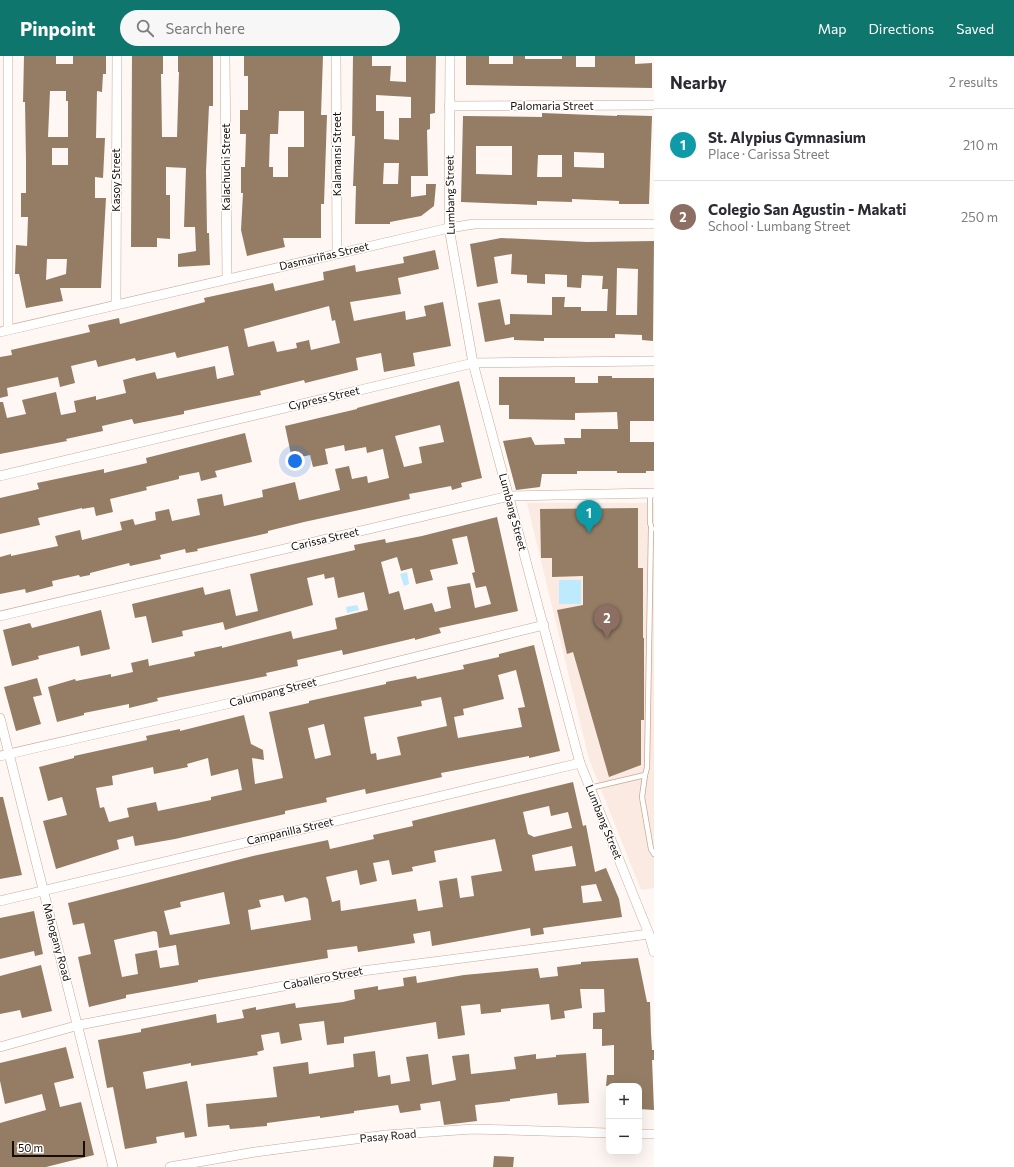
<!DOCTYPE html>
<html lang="en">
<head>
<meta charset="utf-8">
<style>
  :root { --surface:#fff; --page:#f7f7f7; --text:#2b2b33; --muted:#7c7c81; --line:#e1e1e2; --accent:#0f766e }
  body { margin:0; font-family:Commissioner,sans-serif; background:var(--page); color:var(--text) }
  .controls { position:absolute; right:12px; bottom:12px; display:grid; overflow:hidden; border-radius:8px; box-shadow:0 4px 16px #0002 }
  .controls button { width:36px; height:36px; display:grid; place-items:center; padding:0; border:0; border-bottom:1px solid var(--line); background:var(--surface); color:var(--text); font:20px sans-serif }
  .scale { position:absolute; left:12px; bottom:10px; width:73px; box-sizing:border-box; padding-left:4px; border:2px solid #170c06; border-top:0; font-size:11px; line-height:14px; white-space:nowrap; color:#170c06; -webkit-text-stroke:3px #fff; paint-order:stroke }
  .you { position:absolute; left:295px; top:405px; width:14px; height:14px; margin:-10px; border:3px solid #fff; border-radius:50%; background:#1a73e8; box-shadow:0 0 0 6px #1a73e833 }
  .badge { display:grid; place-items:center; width:26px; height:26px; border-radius:50%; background:var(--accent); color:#fff; font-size:13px; font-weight:700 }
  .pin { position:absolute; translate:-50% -33px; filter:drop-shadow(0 1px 2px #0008) }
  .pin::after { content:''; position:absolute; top:21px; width:14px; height:12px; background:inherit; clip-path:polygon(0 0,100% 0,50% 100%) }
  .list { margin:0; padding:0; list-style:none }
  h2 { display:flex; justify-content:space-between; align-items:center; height:52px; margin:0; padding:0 16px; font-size:17px }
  h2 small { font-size:13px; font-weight:400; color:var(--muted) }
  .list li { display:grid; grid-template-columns:26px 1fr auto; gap:12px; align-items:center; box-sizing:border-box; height:72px; padding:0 16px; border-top:1px solid var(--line) }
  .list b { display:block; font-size:15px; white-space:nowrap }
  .list p { margin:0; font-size:13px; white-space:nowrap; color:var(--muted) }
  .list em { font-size:13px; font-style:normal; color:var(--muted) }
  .icon { flex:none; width:22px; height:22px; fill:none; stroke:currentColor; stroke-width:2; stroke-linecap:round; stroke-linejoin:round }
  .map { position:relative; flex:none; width:654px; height:1111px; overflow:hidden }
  header { display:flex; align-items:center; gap:24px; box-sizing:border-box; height:56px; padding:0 20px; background:var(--accent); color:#fff }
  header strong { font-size:19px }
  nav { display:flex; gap:22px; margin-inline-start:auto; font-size:14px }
  .search { width:280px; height:36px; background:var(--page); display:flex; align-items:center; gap:10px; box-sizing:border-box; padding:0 14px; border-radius:22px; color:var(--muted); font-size:15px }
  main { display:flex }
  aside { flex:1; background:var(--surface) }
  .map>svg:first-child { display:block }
  .built { fill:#fbeae1 }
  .water { fill:#bdeafc }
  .building { fill:#947d64; fill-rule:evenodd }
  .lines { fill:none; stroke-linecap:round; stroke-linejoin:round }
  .lane-casing { stroke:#c9a895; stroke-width:6 }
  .street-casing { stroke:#c9a895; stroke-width:10 }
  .lane { stroke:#fff; stroke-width:4.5 }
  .street { stroke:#fff; stroke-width:9 }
  .labels { text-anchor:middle; stroke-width:3; stroke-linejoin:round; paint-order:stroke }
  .street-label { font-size:11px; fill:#170c06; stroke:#fff }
</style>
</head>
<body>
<header>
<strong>Pinpoint</strong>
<div class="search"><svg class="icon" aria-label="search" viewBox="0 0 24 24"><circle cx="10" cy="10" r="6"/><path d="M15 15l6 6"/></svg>Search here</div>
<nav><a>Map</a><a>Directions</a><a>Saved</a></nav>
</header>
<main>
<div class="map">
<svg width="654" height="1111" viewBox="0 0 654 1111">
  <rect width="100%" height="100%" fill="#fef7f3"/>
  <path class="built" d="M527 447H654V832L641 834 589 703Z"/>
  <g class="water">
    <path d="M407 516 409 528 404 530 400 518Z"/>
    <rect x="559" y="524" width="22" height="24"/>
    <path d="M357 549 359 554 347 557 346 551Z"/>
  </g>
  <g class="building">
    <path d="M24 0H56V8H73V0H106V18H103L102 36 97 35 96 82H105L103 122 95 121V142H106L101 232H60L63 245 26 252 19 218H15L16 189 27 190 28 161H21V137H26V104L25 46H23ZM50 35H66V45H68V81H48ZM52 92H68V109H52ZM47 203H67L66 218 46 224Z"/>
    <path d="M132 0H163V18H161L162 81H177L179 16H178V0H213V50H209L206 115 207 177H209L210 209 178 211V198L196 195 195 171H184L186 112 166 111V139H170V183L157 182V191H131Z"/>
    <path d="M244 0H323L321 59H327L324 148H321V182H283L285 191 247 200 241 174 243 137H241V111H245L246 78H240V54H248V20H244ZM279 55H304V91H288V121H273V111H269L270 78H278Z"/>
    <path d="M353 0H372V10H391L390 25 406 26V0H436L435 57 430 58V73L427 74 428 120H411V141L426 139V128H436L434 150 421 160 390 166V168H355L356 130H353L355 80H352ZM376 39 411 41V62H399V84L384 83V55H376ZM384 107H399L398 128H383Z"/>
    <path d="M466 0H489V8H513V0H525V3H562V0H576V11H595V0H635V8L652 7V32L466 29Z"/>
    <path d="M542 57 617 60V59L652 60 649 148H619V145L572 143V146L537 145V149L461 146 463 60 542 61ZM476 90H512V119L476 118ZM574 96 604 97V112L574 111ZM538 99H562V121H537Z"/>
    <path d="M501 182 587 186 654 185 653 285 642 284V279L615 278V282H544V285L514 284V281L485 286 478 247 500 243 505 269 510 268V258L552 259V241H565L564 251H581V255H607L608 233H602L603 220 582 219 581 232 567 231V219L545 218V228L527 227V219L511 218 512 198 494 201 498 227 477 231 470 188ZM617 212 638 213 637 259H616Z"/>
    <path d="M435 194 439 213 398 222 401 238 350 246 354 265 405 255 406 264 426 260 424 250 443 246 451 290 413 297 415 310 384 316 381 297 356 302 358 314 305 327 304 324 260 335 261 339 184 355V358L134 368 132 363 102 370 103 375 66 383 67 385 0 398V346H3L7 362 26 358 22 344 56 336 61 359 76 356 74 345 96 340V344L126 337 123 324 134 321 155 316 157 323 215 310 217 323 234 319 228 290 177 302 175 296 136 305 135 302 98 311 96 304 71 310 75 327 60 331 58 321 7 332 8 340 0 342V301L12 299 11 294 90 276 88 269 119 262 120 268 205 246 204 242 273 227 275 235 324 224 323 216 355 209 356 216 404 207 403 201ZM329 250 332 265 335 264 340 287 311 294 309 284 296 287 297 292 277 296 274 285 248 291 244 273Z"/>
    <path d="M598 320H612V322H654V365H630V386H654V415H646V417H617V415H577V418H542L540 431 516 434 503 385 531 381 535 389 565 388 564 382H581V373H618L617 356 575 357V364L509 363V349H499V321H575V327H598Z"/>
    <path d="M459 325 482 422 461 427 462 431 452 434 451 430 409 438 410 443 304 466 268 475V477L197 493 198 495 186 497 185 493 160 499 161 503 130 510 129 507 90 517V519L80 521 79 519 52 525 53 530 26 537 25 533 0 538V501L11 498V500L58 490 55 480 80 474 82 484 122 474 120 466 133 463 135 469 156 464 155 456 169 453 172 465 200 459 197 443 222 438 224 450 263 441 262 434 295 426 299 444 340 434 335 413 349 410 352 423 367 420 368 427 389 422 383 393 367 397 366 391 345 395 344 389 325 393 328 408 313 411 310 399 292 403 285 370 357 353V352ZM440 369 444 386 419 391 422 407 404 411 395 380Z"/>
    <path d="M245 377 252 406 215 415 217 421 201 425 199 416 179 420V423L146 431 147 434 110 443 113 456 96 460 94 451 82 453V452L38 462 40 469 0 478V442L39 433 37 427 104 413V417L147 407 146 402Z"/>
    <path d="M638 452V512H643V582H644V664H641V709L609 721 573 596 567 598 557 554 583 549V520L552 521V502H541L540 453Z"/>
    <path d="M497 461 518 555 439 572 441 577 415 584V582L343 599 342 594 297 604 298 610 266 617 267 620 157 642 158 645 129 652V648L84 657V659L57 666 48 631 75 623 76 625 111 618V621L133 616 131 607 148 603 149 610 195 600 194 596 222 590V592L291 575 293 583 337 573 335 562 368 554 364 536 338 542 334 521 325 523 324 518 307 522 313 549 225 574 223 566 182 575 183 580 152 587 146 560 135 562 132 548 203 531 205 539 230 533 236 560 258 555 250 518 355 494 354 489 385 483 386 487 422 480ZM467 480 475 516 472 517 476 532 486 530 491 548 475 552 470 527 447 531 451 552 435 556 432 547 404 554 399 535 389 538 381 506 397 501 401 515 412 512 416 528 433 524 430 514 458 508 452 483Z"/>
    <path d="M101 554 110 593 81 600 79 590 38 600 39 603 12 610 3 574 30 567 32 572Z"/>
    <path d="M534 589 560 695 529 702V700L441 717 442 721 366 738 365 733 326 742 327 746 285 755V758L175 783 135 790 133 780 117 784 119 793 56 813 43 765 67 759 62 741 48 745 39 711 74 702V700L147 684 146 680 180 673V675L244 659 251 688 263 694 264 704 252 702 255 728 283 722 269 656 309 647V645L386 628V626L416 620 417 623 464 613 463 609 499 601V598ZM516 614 525 651 518 652 522 671 458 682 454 661 464 659 463 653 504 643 498 619ZM441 641 447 670 397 681 401 699 377 704 376 697 371 698 364 661 422 650 421 645ZM324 668 331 699 315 703 308 672ZM208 702 211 720 238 713 242 734 211 741V744L158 755 156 746 127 752 129 761 109 766 104 751 100 752 96 732 113 729 112 720 153 711 154 718 188 711 187 708Z"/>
    <path d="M37 622 42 639 33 641 41 668 16 675 4 631Z"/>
    <path d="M573 726 583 770 586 769 595 816 606 812 619 843 622 861 543 872 544 878 531 880 530 872 432 890 430 875 413 878 415 887 358 896 357 890 327 894 328 902 198 924V926L126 939V942L89 951 78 901 91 898 84 867 73 869 68 847 253 800 328 784 330 793 374 783 373 779 413 770 412 765ZM549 750 551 760 568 756 572 772 534 781 528 778 523 756ZM495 783 502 815 471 820 474 840 460 842 457 822 439 825 443 851 418 855 416 843 341 855 340 844 332 846 326 821 357 814 360 829 377 825 373 807 389 804 392 819 413 815 412 811 436 806 434 795ZM572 790 576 810 535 815 532 799ZM596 828 602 845 583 847 581 830ZM224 836 230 868 170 879 164 855 181 851 180 846ZM283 839 285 846 305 841 308 843 311 864 251 874 248 854 261 851 259 844ZM154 875 157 876 159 892 176 889 179 909 160 912 157 894 135 898 138 918 122 921 114 884Z"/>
    <path d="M0 741H3L22 819 0 823Z"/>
    <path d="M34 855 43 898 35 900 34 895 0 903V862Z"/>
    <path d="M638 902 647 946H650L651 978 652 994H654V1004H652L654 1054 639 1053V1030H606L607 1019H614V989L602 990V973H593V957L605 956 604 933H580L582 952 564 955 565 962 551 964 549 948 501 953V956L481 958 480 948 461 950 465 979 438 983 436 966 344 981V987L327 989 324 965 299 968 302 984 281 988 279 976 261 979 264 994 257 996 258 999 191 1010V1007L143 1016 146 1033 187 1025 197 1080 185 1082 184 1076 156 1081 157 1087 125 1093 113 1031 107 1032 98 984 141 976V973L216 958 217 967 244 962 242 954 256 951V954L295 947 296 952 343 946 355 943 354 934 378 930V934L404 930 403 922 416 920 417 927 464 919 538 912 540 922 558 920 557 911 581 908V906Z"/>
    <path d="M41 909 52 955 22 962 20 954 0 958V920Z"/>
    <path d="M66 991 74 1022 54 1027 60 1051 81 1046 94 1099 46 1111H0V1067L46 1054 42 1038 5 1048 0 1025V1007Z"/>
    <path d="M375 995 378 1021 390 1019 391 1028 410 1025 406 1001 428 998 432 1029 456 1024 452 1000 469 998 471 1018 516 1013 514 1001 536 998V1003L556 1001V999L586 997 589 1047 558 1049 557 1037 510 1043V1045L475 1049 477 1065 444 1069 440 1045 420 1048 421 1054 400 1057 398 1049 354 1055V1057L320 1062V1060L267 1067V1070L230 1073 229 1069 208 1071 206 1048 277 1041 273 1011 308 1006 309 1018 354 1011 353 998Z"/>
    <path d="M494 1100 514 1101 513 1111H493Z"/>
  </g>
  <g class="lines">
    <defs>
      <g id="lane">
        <path d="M650 437V467L652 473"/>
        <path d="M645 719 642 741 651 793 654 798"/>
        <path d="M590 732 645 719 647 712 651 473"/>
      </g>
      <g id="street">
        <path d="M8 0V274"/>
        <path d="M225 0 227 222"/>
        <path d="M336 0 337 196"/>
        <path d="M450 0 449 172 473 307 580 707 649 878 654 896"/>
        <path d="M449 50 654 49"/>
        <path d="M116 248 117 0"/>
        <path d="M0 276 449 172 474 168H654"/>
        <path d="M0 420 473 307 654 305"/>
        <path d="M0 560 509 440 654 437"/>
        <path d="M0 662 113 1111"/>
        <path d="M0 700 235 646 544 569"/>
        <path d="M0 845 580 707"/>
        <path d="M0 991 79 969 362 915 649 878"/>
        <path d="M639 1078H654"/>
        <path d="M170 1111 255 1096 386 1079 473 1073 609 1077"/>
      </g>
    </defs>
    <use href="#lane" class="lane-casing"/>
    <use href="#street" class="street-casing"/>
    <use href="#lane" class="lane"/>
    <use href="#street" class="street"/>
  </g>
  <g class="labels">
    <g class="street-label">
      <text x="552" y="54">Palomaria Street</text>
      <text transform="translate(337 98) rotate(-90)" y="4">Kalamansi Street</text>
      <text transform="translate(226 111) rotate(-90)" y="4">Kalachuchi Street</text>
      <text transform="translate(116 124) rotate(-90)" y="4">Kasoy Street</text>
      <text transform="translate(450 139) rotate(-91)" y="4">Lumbang Street</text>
      <text transform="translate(324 200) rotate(-13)" y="4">Dasmariñas Street</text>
      <text transform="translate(324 342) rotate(-13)" y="4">Cypress Street</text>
      <text transform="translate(513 456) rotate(75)" y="4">Lumbang Street</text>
      <text transform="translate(325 483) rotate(-13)" y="4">Carissa Street</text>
      <text transform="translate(273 636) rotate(-14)" y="4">Calumpang Street</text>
      <text transform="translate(604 766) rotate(68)" y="4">Lumbang Street</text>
      <text transform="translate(290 775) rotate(-13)" y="4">Campanilla Street</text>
      <text transform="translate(57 886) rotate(75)" y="4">Mahogany Road</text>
      <text transform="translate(323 922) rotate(-11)" y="4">Caballero Street</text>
      <text transform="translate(388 1080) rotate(-5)" y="4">Pasay Road</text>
    </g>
  </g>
</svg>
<div class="controls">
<button>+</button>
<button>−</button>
</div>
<div class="scale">50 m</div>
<div class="you"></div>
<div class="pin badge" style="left:589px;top:477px;background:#0f9aa8">1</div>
<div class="pin badge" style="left:607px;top:582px;background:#8d6e63">2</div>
</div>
<aside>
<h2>Nearby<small>2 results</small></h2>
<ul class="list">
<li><span class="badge" style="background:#0f9aa8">1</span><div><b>St. Alypius Gymnasium</b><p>Place · Carissa Street</p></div><em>210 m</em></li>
<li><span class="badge" style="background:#8d6e63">2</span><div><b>Colegio San Agustin - Makati</b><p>School · Lumbang Street</p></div><em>250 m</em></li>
</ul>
</aside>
</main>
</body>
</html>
